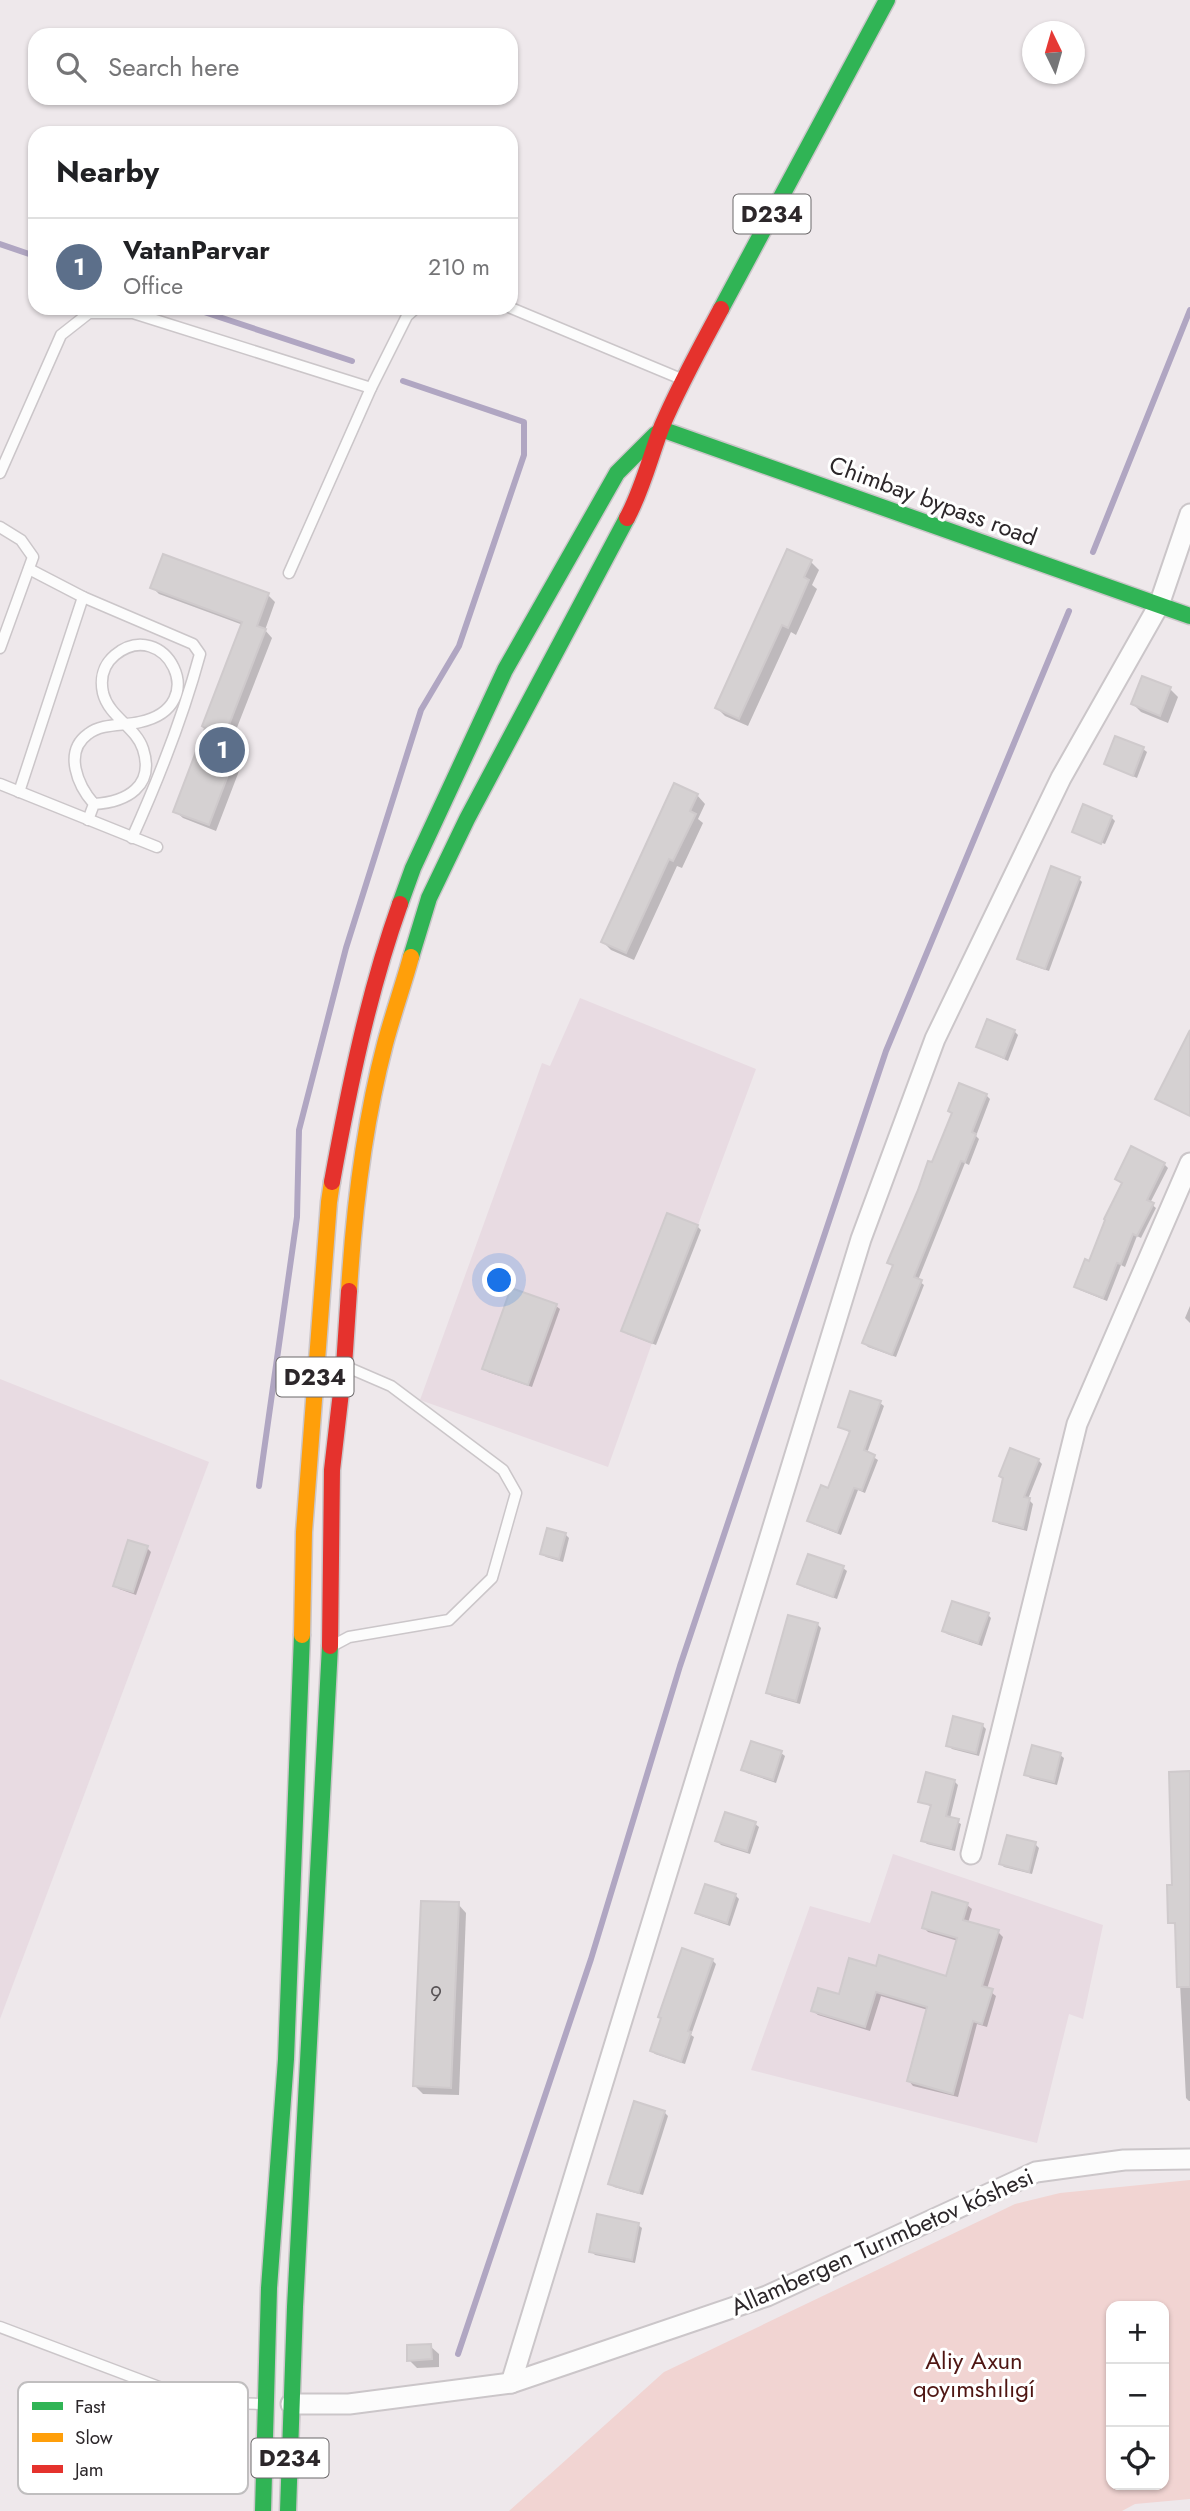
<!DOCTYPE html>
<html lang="en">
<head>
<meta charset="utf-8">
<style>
  :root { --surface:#fff; --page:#f2f2f2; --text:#202124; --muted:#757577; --line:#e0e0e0; --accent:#1a73e8 }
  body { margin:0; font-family:Jost,sans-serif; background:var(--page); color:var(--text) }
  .controls { position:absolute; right:21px; bottom:21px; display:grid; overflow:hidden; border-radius:14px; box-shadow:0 2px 5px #0004 }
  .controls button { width:63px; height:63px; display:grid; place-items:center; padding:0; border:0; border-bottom:2px solid var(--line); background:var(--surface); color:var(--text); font:35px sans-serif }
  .compass { position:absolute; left:1022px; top:21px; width:63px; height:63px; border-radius:50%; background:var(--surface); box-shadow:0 2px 5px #0004; rotate:355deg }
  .you { position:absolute; left:500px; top:1281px; width:24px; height:24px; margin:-18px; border:5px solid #fff; border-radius:50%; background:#1a73e8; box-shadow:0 0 0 10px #1a73e833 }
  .badge { display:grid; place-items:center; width:46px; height:46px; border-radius:50%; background:var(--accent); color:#fff; font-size:23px; font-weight:700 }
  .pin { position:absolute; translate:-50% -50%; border:4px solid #fff; box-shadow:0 2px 7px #0006 }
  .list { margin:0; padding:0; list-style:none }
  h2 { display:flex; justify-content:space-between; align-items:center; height:91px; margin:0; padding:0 28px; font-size:30px }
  h2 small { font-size:23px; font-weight:400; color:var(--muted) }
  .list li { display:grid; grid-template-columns:46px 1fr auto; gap:21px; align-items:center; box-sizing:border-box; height:98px; padding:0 28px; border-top:2px solid var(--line) }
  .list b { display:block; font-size:26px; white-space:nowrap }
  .list p { margin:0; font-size:23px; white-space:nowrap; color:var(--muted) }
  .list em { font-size:23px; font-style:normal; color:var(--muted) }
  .icon { flex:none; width:38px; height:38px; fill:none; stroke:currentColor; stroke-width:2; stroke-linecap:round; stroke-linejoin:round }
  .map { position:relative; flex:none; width:1190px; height:2511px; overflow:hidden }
  .search { position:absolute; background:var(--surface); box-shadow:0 2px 5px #0004; left:28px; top:28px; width:490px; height:77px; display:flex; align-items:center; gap:18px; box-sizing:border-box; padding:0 24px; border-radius:21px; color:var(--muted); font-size:26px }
  .panel { position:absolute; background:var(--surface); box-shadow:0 2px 5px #0004; left:28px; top:126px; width:490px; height:189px; border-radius:21px }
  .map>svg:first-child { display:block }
  .built { fill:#e8dbe2 }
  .green { fill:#f1d4d2; fill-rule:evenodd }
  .shadow { fill:#0003 }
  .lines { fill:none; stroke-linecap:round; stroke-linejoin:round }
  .stream { stroke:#b0a6c2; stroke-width:6 }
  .building { fill:#d5d1d2; stroke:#cfcacc; stroke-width:2 }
  .lane-casing { stroke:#cbc6c9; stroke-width:13 }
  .street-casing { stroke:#cbc6c9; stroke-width:23 }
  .fast-casing { stroke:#cbc6c9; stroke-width:19 }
  .slow-casing { stroke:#cbc6c9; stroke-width:19 }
  .jam-casing { stroke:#cbc6c9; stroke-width:19 }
  .lane { stroke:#fcfcfc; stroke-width:10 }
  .street { stroke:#fcfcfc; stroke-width:19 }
  .fast { stroke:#30b455; stroke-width:16 }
  .slow { stroke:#ff9f0a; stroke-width:16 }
  .jam { stroke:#e5322d; stroke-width:16 }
  .labels { text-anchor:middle; stroke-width:6; stroke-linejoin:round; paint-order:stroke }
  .number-label { font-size:21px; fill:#585356 }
  .shield { fill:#fff; stroke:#6b686a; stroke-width:2 }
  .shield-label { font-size:23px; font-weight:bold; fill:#2c272a }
  .street-label { font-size:24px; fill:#2c272a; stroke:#fff }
  .park-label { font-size:24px; fill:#4f1613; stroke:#fff }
  .key { fill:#fff; stroke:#c0bebf; stroke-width:2 }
  .key-label { font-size:19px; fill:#2c272a }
</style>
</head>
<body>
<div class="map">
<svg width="1190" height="2511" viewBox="0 0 1190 2511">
  <rect width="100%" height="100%" fill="#eee8eb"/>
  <g class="built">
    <path d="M580 998 756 1069 698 1225 668 1213 652 1343 608 1467 420 1400 542 1063 550 1066Z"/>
    <path d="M0 1379 209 1462 0 2019Z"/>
    <path d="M893 1854 1103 1925 1083 2019 1069 2014 1037 2143 751 2070 810 1906 870 1923Z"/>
  </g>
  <path class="green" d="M1190 2180V2499L1135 2504 1122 2511H509L664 2372 1015 2204 1060 2193ZM1111 2306H1164V2485H1111Z"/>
  <g class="shadow">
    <path d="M164 556 268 595 275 602 265 630 272 638 229 748 237 751 244 758 216 831 183 818 175 811 243 625 159 594 152 587Z"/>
    <path d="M811 562 819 570 812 585 817 589 796 635 791 632 748 726 725 716 717 708Z"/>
    <path d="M1170 689 1178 697 1168 723 1141 712 1133 704Z"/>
    <path d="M1143 749 1147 752 1137 778 1106 764Z"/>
    <path d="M697 795 705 804 698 819 703 823 682 868 677 866 634 960 611 950 603 942Z"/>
    <path d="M1111 817 1115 821 1105 844 1074 832Z"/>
    <path d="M1079 879 1082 882 1049 971 1022 962 1019 959Z"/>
    <path d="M988 1021 1014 1031 1018 1035 1008 1061 978 1047Z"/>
    <path d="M986 1095 990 1099 976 1136 979 1139 969 1165 965 1163 918 1280 924 1285 896 1357 868 1347 864 1343 894 1267 889 1263 933 1164Z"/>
    <path d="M1164 1164 1168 1168 1150 1203 1156 1208 1141 1238 1137 1236 1125 1267 1121 1265 1107 1301 1080 1290 1076 1287 1090 1263 1123 1184 1117 1179Z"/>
    <path d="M697 1226 701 1230 656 1345 627 1334 624 1330Z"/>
    <path d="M556 1306 560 1309 532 1387 488 1372 484 1368Z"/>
    <path d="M1190 1306V1323L1185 1318Z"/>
    <path d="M880 1403 884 1406 867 1453 878 1460 865 1493 858 1490 841 1535 813 1524 809 1521 829 1490 851 1433 840 1427Z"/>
    <path d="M1038 1460 1042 1464 1028 1499 1033 1504 1027 1531 999 1524 995 1521Z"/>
    <path d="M566 1535 569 1538 563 1562 546 1557 542 1554Z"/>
    <path d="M147 1548 151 1552 136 1595 119 1589 115 1586Z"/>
    <path d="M843 1568 847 1571 837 1599 803 1587 799 1584Z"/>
    <path d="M988 1615 991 1618 982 1646 947 1634 944 1630Z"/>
    <path d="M817 1624 821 1628 800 1704 772 1696 768 1693Z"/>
    <path d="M982 1725 986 1729 979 1756 952 1749 948 1745Z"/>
    <path d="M781 1753 785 1756 776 1783 747 1773 743 1770Z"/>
    <path d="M1060 1755 1064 1758 1057 1785 1030 1778 1026 1774Z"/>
    <path d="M1190 1773V2101H1189L1186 2098 1177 1926 1170 1922Z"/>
    <path d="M954 1781 958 1785 950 1818 961 1824 955 1851 927 1844 923 1840 932 1807 920 1801Z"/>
    <path d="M755 1824 759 1827 750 1854 721 1845 717 1841Z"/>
    <path d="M1035 1844 1039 1848 1032 1874 1004 1867 1001 1864Z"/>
    <path d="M706 1886 736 1896 739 1899 730 1926 701 1916 697 1913Z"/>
    <path d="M458 1904 466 1913 459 2095 423 2094 415 2086Z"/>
    <path d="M967 1905 972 1909 968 1923 998 1932 1003 1937 987 1989 996 1996 987 2027 977 2024 958 2097 913 2086 909 2081 928 2010 881 1996 870 2031 818 2015 813 2011 840 1996 877 1968 948 1978 958 1941 928 1932 924 1928Z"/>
    <path d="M712 1960 716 1964 691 2035 694 2037 685 2064 655 2054 652 2051Z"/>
    <path d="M664 2112 668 2116 643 2195 614 2187 610 2183Z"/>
    <path d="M638 2225 642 2228 635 2263 595 2255 591 2251Z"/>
    <path d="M430 2346 439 2354V2367L417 2368 409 2360Z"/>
  </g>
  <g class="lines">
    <g class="stream">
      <path d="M0 244 35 256"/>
      <path d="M192 308 352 361"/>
      <path d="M1093 552 1190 310"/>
      <path d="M259 1486 297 1217 299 1130 346 948 421 710 459 646 524 455V422L403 381"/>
      <path d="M458 2354 591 1959 680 1666 886 1051 1069 611"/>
    </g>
  </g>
  <g class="building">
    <path d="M787 549 812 560 804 577 809 580 788 628 782 625 739 719 715 708Z"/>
    <path d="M163 554 269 593 257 626 266 629 222 743 238 749 209 825 173 812 205 728 202 726 242 622 150 588Z"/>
    <path d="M1142 676 1171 687 1160 716 1131 704Z"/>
    <path d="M1115 736 1144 747 1133 776 1104 764Z"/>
    <path d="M674 783 698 794 690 811 696 814 673 861 669 859 626 953 601 942Z"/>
    <path d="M1083 804 1112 816 1101 844 1072 832Z"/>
    <path d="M1051 866 1080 877 1045 969 1017 959Z"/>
    <path d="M987 1019 1015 1030 1004 1058 976 1047Z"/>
    <path d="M1190 1030V1116L1155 1099Z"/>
    <path d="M959 1083 987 1094 972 1132 976 1134 965 1162 961 1161 914 1277 922 1280 892 1355 862 1343 893 1265 887 1263 918 1190 928 1161 932 1162 952 1113 948 1111Z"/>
    <path d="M1131 1146 1165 1163 1147 1200 1154 1203 1137 1236 1133 1234 1121 1264 1117 1263 1103 1298 1074 1287 1085 1259 1089 1261 1105 1220 1104 1219 1122 1183 1115 1179Z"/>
    <path d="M667 1213 698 1225 652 1343 621 1331Z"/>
    <path d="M511 1288 557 1304 528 1385 482 1369Z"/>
    <path d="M850 1391 881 1401 864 1450 875 1455 862 1490 854 1488 837 1532 807 1521 821 1485 828 1488 850 1431 838 1427Z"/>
    <path d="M1010 1448 1039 1459 1024 1497 1030 1498 1023 1528 993 1521 1003 1478 999 1476Z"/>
    <path d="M547 1528 566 1533 559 1559 540 1554Z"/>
    <path d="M128 1540 148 1546 133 1592 113 1586Z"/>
    <path d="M808 1554 844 1566 833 1597 797 1584Z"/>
    <path d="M952 1601 989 1613 978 1643 942 1631Z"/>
    <path d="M788 1615 818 1623 796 1701 766 1693Z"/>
    <path d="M953 1716 983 1724 976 1753 946 1746Z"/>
    <path d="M751 1741 782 1751 773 1780 741 1770Z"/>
    <path d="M1032 1745 1061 1753 1054 1782 1024 1775Z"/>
    <path d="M1190 1771V1987H1177L1175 1923H1168L1167 1885H1172L1169 1772Z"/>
    <path d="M926 1772 955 1780 946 1816 959 1819 951 1848 921 1841 931 1805 918 1802Z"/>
    <path d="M725 1812 756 1822 747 1851 715 1841Z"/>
    <path d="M1007 1835 1036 1842 1029 1872 999 1864Z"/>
    <path d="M705 1884 736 1894 727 1923 695 1913Z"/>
    <path d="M932 1892 968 1903 963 1920 999 1930 982 1986 993 1989 982 2024 973 2021 953 2094 907 2081 927 2007 876 1992 865 2027 811 2011 818 1988 839 1994 849 1958 876 1966 879 1955 946 1976 957 1938 922 1928Z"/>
    <path d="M421 1901 459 1902 451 2088 413 2086Z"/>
    <path d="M682 1948 713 1959 688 2031 691 2032 681 2062 650 2051 661 2018 658 2017Z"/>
    <path d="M634 2101 665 2111 639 2193 608 2184Z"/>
    <path d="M597 2214 639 2223 632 2260 589 2252Z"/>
    <path d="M431 2344 432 2359 407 2361V2345Z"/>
  </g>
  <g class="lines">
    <defs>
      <g id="lane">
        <path d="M511 308 679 378"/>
        <path d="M0 473 61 335 89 313H133L371 388"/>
        <path d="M0 527 21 540 33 557 0 648"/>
        <path d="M289 573 371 388 407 316 416 308"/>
        <path d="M83 597 193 644 200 654C183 717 159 778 132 838"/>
        <path d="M0 784 157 847"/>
        <path d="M19 792 83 597 29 569"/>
        <path d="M88 820 94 804C127 802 155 786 143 749 136 727 109 717 103 693 100 679 103 665 115 655 164 615 214 706 140 722 123 726 102 723 88 734 63 752 78 786 94 804"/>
        <path d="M334 1645 349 1637 449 1620 492 1578 516 1493 503 1470 391 1386 347 1367"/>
        <path d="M0 2327 167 2390 224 2403 261 2404"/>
      </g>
      <g id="street">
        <path d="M971 1854 1077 1424 1190 1163"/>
        <path d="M511 2383 861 1239 935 1039 1061 778 1159 605 1190 514"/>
        <path d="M291 2404H349L511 2383 767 2296 1036 2172 1124 2160 1190 2159"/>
      </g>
      <g id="fast">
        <path d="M721 309 887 0"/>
        <path d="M661 429 1190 616"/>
        <path d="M400 904 413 868 505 670 617 473 656 434"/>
        <path d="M411 957 429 898 467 819 627 518"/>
        <path d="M263 2511 269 2288 286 2059 302 1635"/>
        <path d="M288 2511 295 2307 330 1646"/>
      </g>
      <g id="slow">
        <path d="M349 1291C354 1208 364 1124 385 1044 393 1014 403 986 411 957"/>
        <path d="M302 1635 304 1532 329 1202 332 1182"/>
      </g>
      <g id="jam">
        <path d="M627 518C643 488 650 457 662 426 679 386 700 348 721 309"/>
        <path d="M332 1182C349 1088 368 994 400 904"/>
        <path d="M330 1646 332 1470 344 1366 349 1291"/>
      </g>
    </defs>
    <use href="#lane" class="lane-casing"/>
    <use href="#street" class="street-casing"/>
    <use href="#fast" class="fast-casing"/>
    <use href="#slow" class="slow-casing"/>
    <use href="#jam" class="jam-casing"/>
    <use href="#lane" class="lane"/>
    <use href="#street" class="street"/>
    <use href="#fast" class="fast"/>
    <use href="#slow" class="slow"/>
    <use href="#jam" class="jam"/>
  </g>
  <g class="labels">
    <g class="number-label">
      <text x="436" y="2001">9</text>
    </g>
    <g class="shield">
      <rect x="733.5" y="194.5" width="77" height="39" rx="5"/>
      <rect x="276.5" y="1357.5" width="77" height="39" rx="5"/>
      <rect x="251.5" y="2438.5" width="77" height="39" rx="5"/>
    </g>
    <g class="shield-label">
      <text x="772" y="222">D234</text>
      <text x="315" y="1385">D234</text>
      <text x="290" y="2466">D234</text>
    </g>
    <g class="street-label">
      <text transform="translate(933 501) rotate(20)" y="8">Chimbay bypass road</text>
      <text transform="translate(882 2242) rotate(-24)" y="8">Allambergen Turımbetov kóshesi</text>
    </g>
    <g class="park-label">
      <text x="974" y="2369">Aliy Axun<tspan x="974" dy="28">qoyımshılıǵı</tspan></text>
    </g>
  </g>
  <rect x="18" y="2382" width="230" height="112" rx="10" class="key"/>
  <rect x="32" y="2402" width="31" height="8" fill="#30b455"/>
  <rect x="32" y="2433" width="31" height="9" fill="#ff9f0a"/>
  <rect x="32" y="2465" width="31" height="8" fill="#e5322d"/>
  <g class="key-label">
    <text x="75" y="2413">Fast</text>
    <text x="75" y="2444">Slow</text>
    <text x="75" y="2476">Jam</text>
  </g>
</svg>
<div class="controls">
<button>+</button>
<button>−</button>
<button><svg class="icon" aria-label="locate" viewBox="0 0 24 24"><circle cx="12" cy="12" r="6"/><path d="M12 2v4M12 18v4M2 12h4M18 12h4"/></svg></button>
</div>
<svg class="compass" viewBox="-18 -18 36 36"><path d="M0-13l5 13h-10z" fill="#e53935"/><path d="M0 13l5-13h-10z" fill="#757577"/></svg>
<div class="you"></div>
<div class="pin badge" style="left:222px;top:750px;background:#5c6f8a">1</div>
<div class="search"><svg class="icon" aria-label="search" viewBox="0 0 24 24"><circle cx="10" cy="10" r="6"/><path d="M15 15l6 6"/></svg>Search here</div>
<section class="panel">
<h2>Nearby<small></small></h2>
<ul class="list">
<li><span class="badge" style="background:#5c6f8a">1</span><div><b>VatanParvar</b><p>Office</p></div><em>210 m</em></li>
</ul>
</section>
</div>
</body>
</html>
